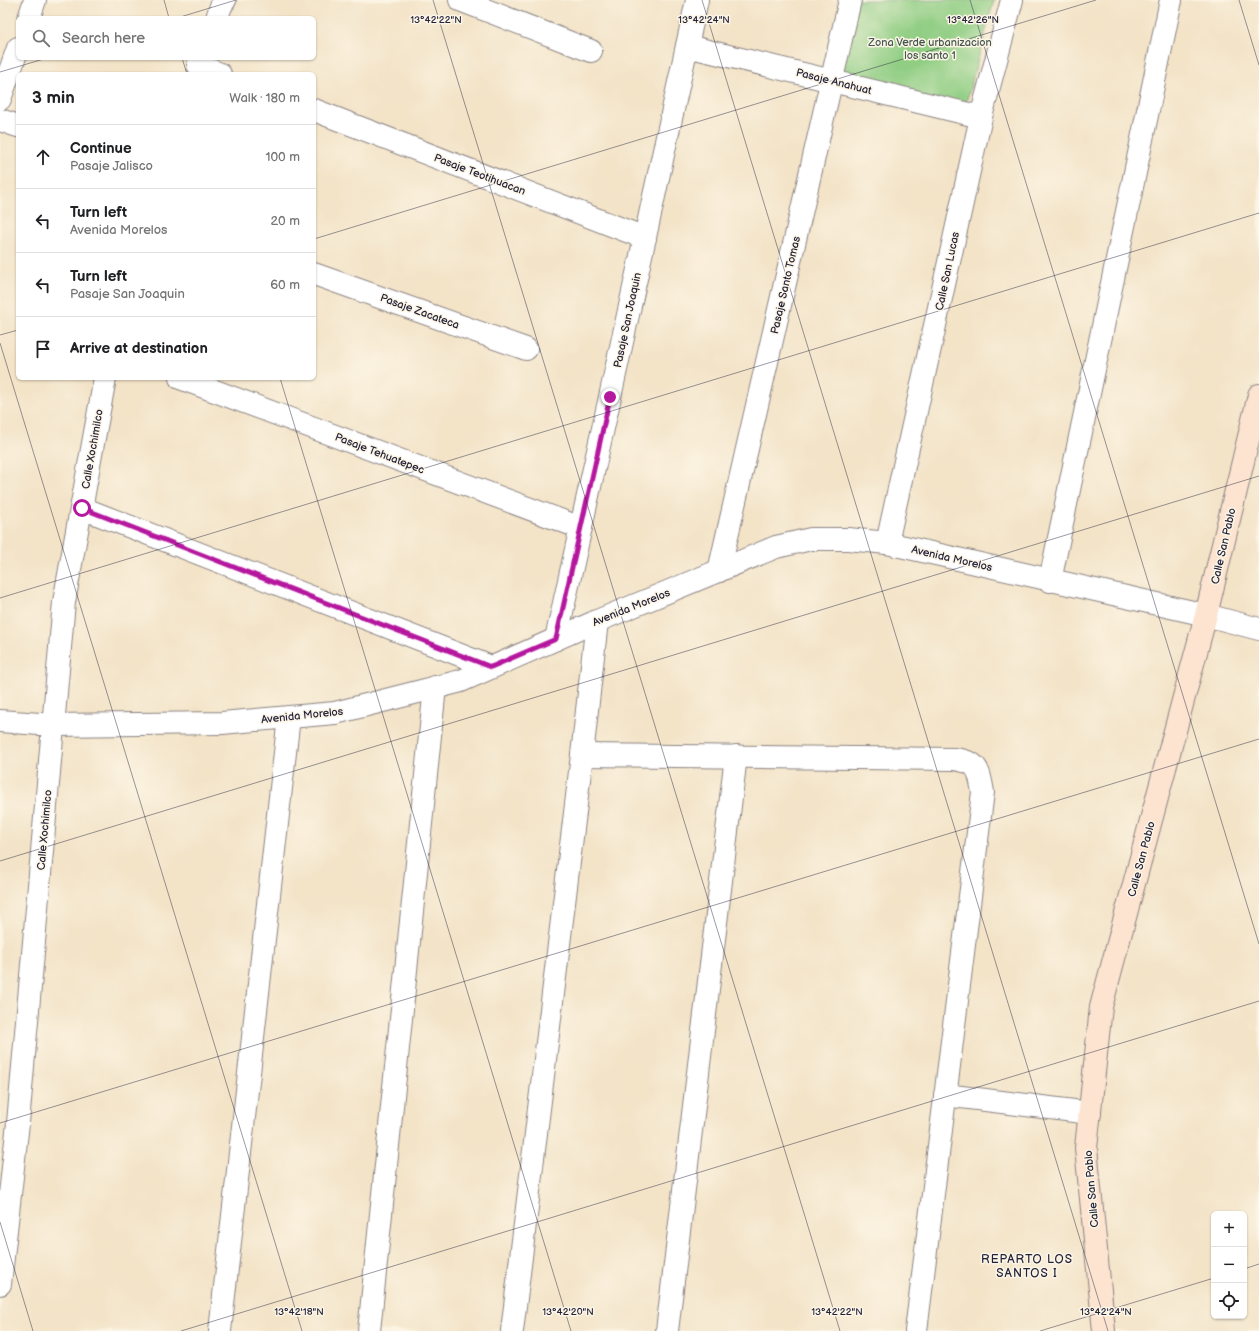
<!DOCTYPE html>
<html lang="en">
<head>
<meta charset="utf-8">
<style>
  :root { --surface:#fff; --page:#f2f2f2; --text:#202124; --muted:#757577; --line:#e0e0e0 }
  body { margin:0; font-family:"Balsamiq Sans",sans-serif; background:var(--page); color:var(--text) }
  .controls { position:absolute; right:12px; bottom:12px; display:grid; overflow:hidden; border-radius:6px; box-shadow:0 1px 3px #0004 }
  .controls button { width:36px; height:36px; display:grid; place-items:center; padding:0; border:0; border-bottom:1px solid var(--line); background:var(--surface); color:var(--text); font:20px sans-serif }
  .stop { position:absolute; width:12px; height:12px; margin:-9px; border:3px solid #b5179e; border-radius:50%; background:#fff }
  .stop.end { background:#b5179e; border-color:#fff; box-shadow:0 1px 4px #0008 }
  .list { margin:0; padding:0; list-style:none }
  h2 { display:flex; justify-content:space-between; align-items:center; height:52px; margin:0; padding:0 16px; font-size:17px }
  h2 small { font-size:13px; font-weight:400; color:var(--muted) }
  .list li { display:grid; grid-template-columns:26px 1fr auto; gap:12px; align-items:center; box-sizing:border-box; height:64px; padding:0 16px; border-top:1px solid var(--line) }
  .list b { display:block; font-size:15px; white-space:nowrap }
  .list p { margin:0; font-size:13px; white-space:nowrap; color:var(--muted) }
  .list em { font-size:13px; font-style:normal; color:var(--muted) }
  .icon { flex:none; width:22px; height:22px; fill:none; stroke:currentColor; stroke-width:2; stroke-linecap:round; stroke-linejoin:round }
  .map { position:relative; flex:none; width:1259px; height:1331px; overflow:hidden }
  .search { position:absolute; background:var(--surface); box-shadow:0 1px 3px #0004; left:16px; top:16px; width:300px; height:44px; display:flex; align-items:center; gap:10px; box-sizing:border-box; padding:0 14px; border-radius:6px; color:var(--muted); font-size:15px }
  .panel { position:absolute; background:var(--surface); box-shadow:0 1px 3px #0004; left:16px; top:72px; width:300px; height:308px; border-radius:6px }
  .map>svg:first-child { display:block }
  .park { fill:#91ce84; stroke:#5a7860 }
  .lines { fill:none; stroke-linecap:round; stroke-linejoin:round }
  .street-casing { stroke:#8a8281; stroke-width:24 }
  .secondary-casing { stroke:#8a8281; stroke-width:24 }
  .street { stroke:#fff; stroke-width:22 }
  .secondary { stroke:#fde4d1; stroke-width:22 }
  .route { stroke:#b5179e; stroke-width:5 }
  .ticks { fill:none; stroke:#22223b; stroke-width:1; stroke-opacity:0.45 }
  .labels { text-anchor:middle; stroke-width:3; stroke-linejoin:round; paint-order:stroke }
  .park-label { font-size:11px; fill:#435651; stroke:#fcf5e5 }
  .street-label { font-size:11px; fill:#22223b; stroke:#fcf5e5 }
  .neighbourhood-label { font-size:12px; letter-spacing:1px; fill:#22223b; stroke:#fcf5e5 }
  .ticks-label { font-size:10px; text-anchor:middle; fill:#22223b; stroke:#fcf5e5; stroke-width:3; stroke-linejoin:round; paint-order:stroke }
</style>
</head>
<body>
<div class="map">
<svg width="1259" height="1331" viewBox="0 0 1259 1331">
  <rect width="100%" height="100%" fill="#fcf5e5"/>
  <filter id="ink" filterUnits="userSpaceOnUse"><feTurbulence type="fractalNoise" baseFrequency=".025" numOctaves="2"/><feDisplacementMap in="SourceGraphic" scale="8" xChannelSelector="R" yChannelSelector="G"/><feConvolveMatrix kernelMatrix="1 2 1 2 8 2 1 2 1" color-interpolation-filters="sRGB"/></filter>
  <filter id="wash" filterUnits="userSpaceOnUse"><feTurbulence type="fractalNoise" baseFrequency=".012" numOctaves="4" result="noise"/><feDisplacementMap in="SourceGraphic" scale="16" xChannelSelector="R" yChannelSelector="G"/><feGaussianBlur stdDeviation="0.9" result="paint"/><feColorMatrix in="noise" values="0 0 0 0 0 0 0 0 0 0 0 0 0 0 0 0 0 1.4 0 .05"/><feComposite in="paint" operator="in"/></filter>
  <g filter="url(#wash)">
    <rect width="100%" height="100%" fill="#f3e3c7"/>
    <path class="park" d="M854 0H994L965 107 836 75Z"/>
  </g>
  <g filter="url(#ink)">
    <g class="lines">
      <defs>
        <g id="street">
          <path d="M460 0 591 51"/>
          <path d="M29 18 35 0"/>
          <path d="M217 18 221 6 225 0"/>
          <path d="M687 46 981 117"/>
          <path d="M198 65 220 74"/>
          <path d="M0 99 18 48"/>
          <path d="M314 110 645 238"/>
          <path d="M0 120 18 126"/>
          <path d="M314 274 526 349"/>
          <path d="M180 378 581 528"/>
          <path d="M82 508 491 667"/>
          <path d="M887 543 981 117 1012 0"/>
          <path d="M719 571 850 0"/>
          <path d="M1050 581 1171 0"/>
          <path d="M556 639 610 397 697 0"/>
          <path d="M0 721 53 725 222 723 335 713 461 681 597 621 776 547 811 539H848L887 543 1206 615 1259 629"/>
          <path d="M582 755 955 759C960 760 966 761 970 763 980 767 981 783 983 792L916 1331"/>
          <path d="M945 1095 1090 1113"/>
          <path d="M0 1284 18 1123 64 602 105 378"/>
          <path d="M220 1331 289 717"/>
          <path d="M369 1331 435 687"/>
          <path d="M512 1331 582 755 597 621"/>
          <path d="M667 1331 736 756"/>
        </g>
        <path id="secondary" d="M1104 1331 1086 1148 1101 1007 1206 615 1259 395"/>
      </defs>
      <use href="#street" class="street-casing"/>
      <use href="#secondary" class="secondary-casing"/>
      <use href="#street" class="street"/>
      <use href="#secondary" class="secondary"/>
    </g>
  </g>
  <g class="lines" filter="url(#ink)">
    <path class="route" d="M82 508 491 667 556 639 610 397"/>
  </g>
  <path class="ticks" d="M164 0 169 18M433 0 840 1331M702 0 1108 1331M970 0 1259 944M1239 0 1259 65M177 18 236 0M182 58 187 74M0 72 47 58M314 239 1096 0M0 335 18 330M0 343 302 1331M280 378 571 1331M0 598 1259 213M0 861 1259 476M0 1123 1259 739M0 1222 33 1331M1244 1269 1259 1264M181 1331 1259 1001M1040 1331 1214 1278"/>
  <g class="labels">
    <g class="park-label">
      <text x="930" y="46">Zona Verde urbanizacion<tspan x="930" dy="13">los santo 1</tspan></text>
    </g>
    <g class="street-label">
      <text transform="translate(834 81) rotate(14)" y="4">Pasaje Anahuat</text>
      <text transform="translate(480 174) rotate(21)" y="4">Pasaje Teotihuacan</text>
      <text transform="translate(947 271) rotate(-78)" y="4">Calle San Lucas</text>
      <text transform="translate(785 285) rotate(-77)" y="4">Pasaje Santo Tomas</text>
      <text transform="translate(420 311) rotate(20)" y="4">Pasaje Zacateca</text>
      <text transform="translate(627 320) rotate(-78)" y="4">Pasaje San Joaquin</text>
      <text transform="translate(92 449) rotate(-80)" y="4">Calle Xochimilco</text>
      <text transform="translate(380 453) rotate(21)" y="4">Pasaje Tehuatepec</text>
      <text transform="translate(1223 546) rotate(-77)" y="4">Calle San Pablo</text>
      <text transform="translate(952 558) rotate(13)" y="4">Avenida Morelos</text>
      <text transform="translate(631 607) rotate(-22)" y="4">Avenida Morelos</text>
      <text transform="translate(302 715) rotate(-6)" y="4">Avenida Morelos</text>
      <text transform="translate(44 830) rotate(-85)" y="4">Calle Xochimilco</text>
      <text transform="translate(1141 859) rotate(-75)" y="4">Calle San Pablo</text>
      <text transform="translate(1091 1189) rotate(-95)" y="4">Calle San Pablo</text>
    </g>
    <g class="neighbourhood-label">
      <text x="1027" y="1263">REPARTO LOS<tspan x="1027" dy="14">SANTOS I</tspan></text>
    </g>
  </g>
  <g class="ticks-label">
    <text x="436" y="23">13°42'22"N</text>
    <text x="704" y="23">13°42'24"N</text>
    <text x="973" y="23">13°42'26"N</text>
    <text x="299" y="1315">13°42'18"N</text>
    <text x="568" y="1315">13°42'20"N</text>
    <text x="837" y="1315">13°42'22"N</text>
    <text x="1106" y="1315">13°42'24"N</text>
  </g>
</svg>
<div class="controls">
<button>+</button>
<button>−</button>
<button><svg class="icon" aria-label="locate" viewBox="0 0 24 24"><circle cx="12" cy="12" r="6"/><path d="M12 2v4M12 18v4M2 12h4M18 12h4"/></svg></button>
</div>
<div class="stop" style="left:82px;top:508px"></div>
<div class="stop end" style="left:610px;top:397px"></div>
<div class="search"><svg class="icon" aria-label="search" viewBox="0 0 24 24"><circle cx="10" cy="10" r="6"/><path d="M15 15l6 6"/></svg>Search here</div>
<section class="panel">
<h2>3 min<small>Walk · 180 m</small></h2>
<ul class="list">
<li><svg class="icon" aria-label="ahead" viewBox="0 0 24 24"><path d="M12 20V5M6 11l6-6 6 6"/></svg><div><b>Continue</b><p>Pasaje Jalisco</p></div><em>100 m</em></li>
<li><svg class="icon" aria-label="left" viewBox="0 0 24 24"><path d="M17 20v-9H6M10 6l-5 5 5 5"/></svg><div><b>Turn left</b><p>Avenida Morelos</p></div><em>20 m</em></li>
<li><svg class="icon" aria-label="left" viewBox="0 0 24 24"><path d="M17 20v-9H6M10 6l-5 5 5 5"/></svg><div><b>Turn left</b><p>Pasaje San Joaquin</p></div><em>60 m</em></li>
<li><svg class="icon" aria-label="arrive" viewBox="0 0 24 24"><path d="M6 21V4h12l-3 4 3 4H6"/></svg><div><b>Arrive at destination</b></div></li>
</ul>
</section>
</div>
</body>
</html>
